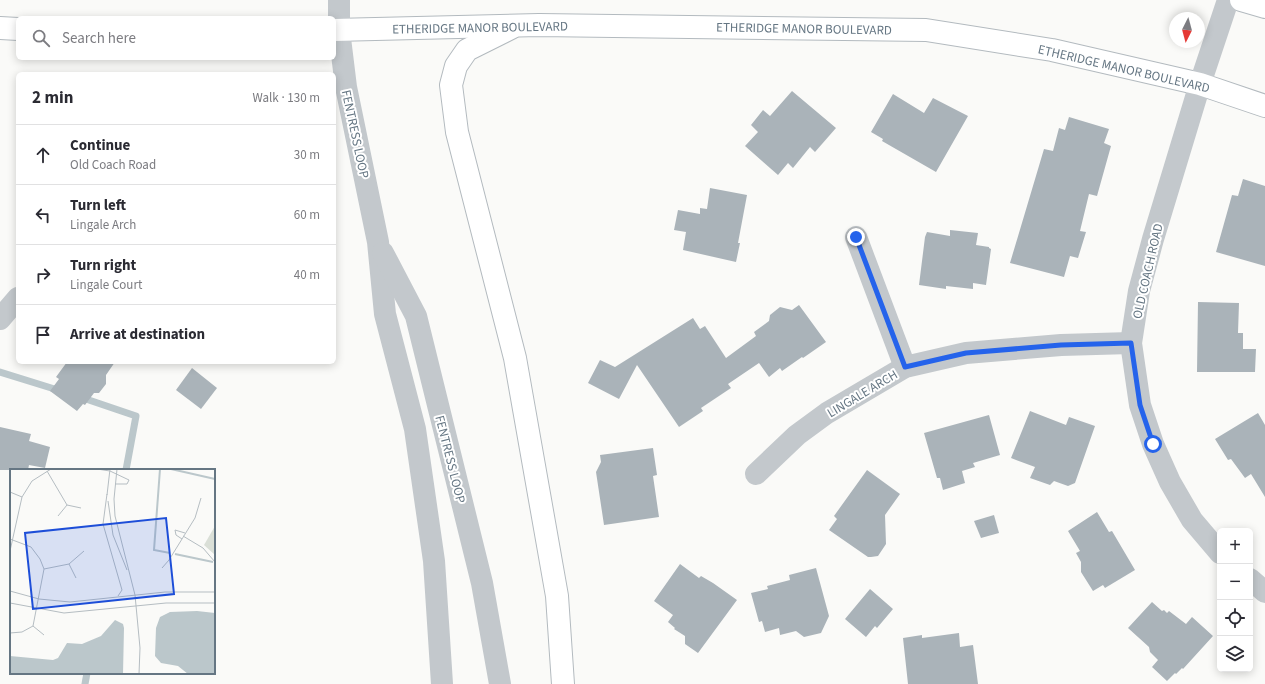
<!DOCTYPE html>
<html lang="en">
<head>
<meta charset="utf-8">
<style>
  :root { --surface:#fff; --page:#f7f7f7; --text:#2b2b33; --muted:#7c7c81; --line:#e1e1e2 }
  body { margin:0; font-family:"Source Sans 3",sans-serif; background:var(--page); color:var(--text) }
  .controls { position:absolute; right:12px; bottom:12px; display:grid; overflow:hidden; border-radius:6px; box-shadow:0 2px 10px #0003 }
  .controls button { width:36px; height:36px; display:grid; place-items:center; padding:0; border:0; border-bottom:1px solid var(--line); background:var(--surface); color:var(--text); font:20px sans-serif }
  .compass { position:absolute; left:1169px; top:12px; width:36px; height:36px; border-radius:50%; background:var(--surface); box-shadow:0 2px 10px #0003; rotate:186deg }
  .stop { position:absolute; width:12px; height:12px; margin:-9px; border:3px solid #2563eb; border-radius:50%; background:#fff }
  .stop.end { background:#2563eb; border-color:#fff; box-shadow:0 1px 4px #0008 }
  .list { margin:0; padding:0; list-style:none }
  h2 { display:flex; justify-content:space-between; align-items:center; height:52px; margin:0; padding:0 16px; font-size:17px }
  h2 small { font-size:13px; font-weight:400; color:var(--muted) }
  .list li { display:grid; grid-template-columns:26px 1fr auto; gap:12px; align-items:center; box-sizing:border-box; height:60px; padding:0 16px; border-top:1px solid var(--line) }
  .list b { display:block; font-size:15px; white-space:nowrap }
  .list p { margin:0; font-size:13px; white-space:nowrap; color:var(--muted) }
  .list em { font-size:13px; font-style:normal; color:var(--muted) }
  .icon { flex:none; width:22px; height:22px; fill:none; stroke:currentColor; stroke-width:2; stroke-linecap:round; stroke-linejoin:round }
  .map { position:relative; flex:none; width:1265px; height:684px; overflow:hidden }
  .search { position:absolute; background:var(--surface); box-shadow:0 2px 10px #0003; left:16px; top:16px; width:320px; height:44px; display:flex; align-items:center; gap:10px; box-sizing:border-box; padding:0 14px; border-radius:6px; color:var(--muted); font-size:15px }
  .panel { position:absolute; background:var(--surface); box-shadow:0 2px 10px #0003; left:16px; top:72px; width:320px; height:292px; border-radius:6px }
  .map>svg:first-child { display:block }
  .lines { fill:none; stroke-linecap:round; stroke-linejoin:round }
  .stream { stroke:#bbc7cb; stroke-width:7 }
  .building { fill:#aab3b9 }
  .secondary-casing { stroke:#b3babf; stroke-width:24 }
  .minor { stroke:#c3c8cc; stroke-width:22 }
  .tertiary { stroke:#c3c8cc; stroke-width:22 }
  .secondary { stroke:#fff; stroke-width:22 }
  .route { stroke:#2563eb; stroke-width:5 }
  .labels { text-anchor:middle; stroke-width:4; stroke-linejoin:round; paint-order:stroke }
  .street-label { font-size:13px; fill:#657683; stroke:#fff }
  .inset-river { fill:none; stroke:#bbc7cb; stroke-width:2 }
  .inset-road { fill:none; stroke:#b5bdc2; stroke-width:1 }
  .view { fill:#1d4ed8; fill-opacity:0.15; stroke:#1d4ed8; stroke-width:2 }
  .inset-edge { fill:none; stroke:#657683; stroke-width:2 }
</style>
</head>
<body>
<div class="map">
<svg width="1265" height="684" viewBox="0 0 1265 684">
  <rect width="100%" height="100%" fill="#fafaf8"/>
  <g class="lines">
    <g class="stream">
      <path d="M0 372 61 391"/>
      <path d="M80 397 136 416 126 470"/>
      <path d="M85 684 87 673"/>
    </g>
  </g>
  <g class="building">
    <path d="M792 91 836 128 815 152 810 147 793 168 788 163 778 175 745 146 758 132 751 125 763 110 770 116Z"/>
    <path d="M893 94 924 113 933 98 968 116 936 172 882 141 883 139 871 132Z"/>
    <path d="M1069 117 1109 129 1104 143 1111 146 1097 196 1089 194 1080 231 1086 232 1078 258 1070 256 1064 277 1010 263 1044 149 1053 151 1059 128 1065 130Z"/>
    <path d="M1243 179 1265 186V266L1216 252 1232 195 1238 196Z"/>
    <path d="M710 188 747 195 738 243H740L736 262 683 250 686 232 674 230 678 210 700 214V208L707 209Z"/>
    <path d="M950 230 978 233 976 245 989 247V248L991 249 986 285 973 283V289L946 286V289L919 285 925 237 927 232 950 236Z"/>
    <path d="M1198 302 1239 303 1238 333H1243V349H1256L1255 372H1197Z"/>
    <path d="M799 305 826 342 803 358 802 357 782 371 780 368 769 377 759 363 728 384 731 388 701 408 703 411 679 427 637 365 619 399 588 383 600 360 615 367 693 318 700 329 705 326 726 358 756 336 754 332 769 321 770 315 780 307 792 310Z"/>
    <path d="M67 362H115L106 375V384L99 393H94L85 405 83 404 77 411 50 391 59 379 56 377Z"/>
    <path d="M192 368 217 388 201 409 176 390Z"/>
    <path d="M1030 411 1066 425 1069 417 1095 426 1075 483 1068 486 1054 481 1050 485 1030 478 1035 467 1011 458Z"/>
    <path d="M1258 413 1265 425V497L1251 474 1245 478 1231 459 1228 460 1215 439Z"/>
    <path d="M989 415 1000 455 973 463 975 467 962 471 965 483 943 490 940 478H937L924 433Z"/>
    <path d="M0 427 31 434 29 441 50 447 45 468 29 465 28 470H0Z"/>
    <path d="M653 448 657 475 653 476 659 517 604 525 596 472 601 462 600 455Z"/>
    <path d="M867 470 900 494 885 515 886 544 878 556 871 557H868L829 530 837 519 834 516Z"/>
    <path d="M1097 512 1109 532 1112 531 1135 570 1105 588 1103 585 1093 591 1081 572V562L1076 553 1080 551 1068 531Z"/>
    <path d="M994 515 999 533 981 538 974 521Z"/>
    <path d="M680 564 699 578 701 576 713 583 737 600 698 653 685 644V636L674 629 675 628 668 622 673 615 654 601Z"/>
    <path d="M816 568 829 616 821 633 804 637 796 631 780 635 779 628 765 632 762 621 759 622 751 593 768 589 767 586 790 580 789 575Z"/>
    <path d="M870 589 893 609 877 628 875 626 866 637 845 619Z"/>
    <path d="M1152 602 1162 611 1164 610 1167 613 1169 611 1186 624 1192 617 1213 636 1183 669 1182 668 1176 674 1175 673 1167 681 1152 667 1158 660 1150 652 1149 647 1128 628Z"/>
    <path d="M959 633 960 647 973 645 978 684H908L903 638 922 635V638Z"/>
  </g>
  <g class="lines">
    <defs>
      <g id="secondary">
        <path d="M1241 0 1265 7"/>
        <path d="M0 28 18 29"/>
        <path d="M511 28 467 50 456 66 451 85 457 132 515 358 557 596 563 684"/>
        <path d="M334 30 539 25 926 30 1052 50 1200 84 1265 106"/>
      </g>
    </defs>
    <use href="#secondary" class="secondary-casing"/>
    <g class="minor">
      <path d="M856 237 905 367"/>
      <path d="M0 319 18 298"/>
      <path d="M756 474 797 435 827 413 905 367 966 353 1061 345 1131 343"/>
      <path d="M1220 553 1192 520 1170 482 1153 444 1140 405 1131 343 1139 291 1153 239 1200 84 1228 0"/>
      <path d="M1250 579 1265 592"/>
    </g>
    <g class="tertiary">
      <path d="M339 0V30L346 87 378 242 385 314 415 429 434 561 442 684"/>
      <path d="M383 253 416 316 482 583 500 684"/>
    </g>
    <use href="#secondary" class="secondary"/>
  </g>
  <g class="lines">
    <path class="route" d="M856 237 905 367 966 353 1061 345 1131 343 1140 405 1153 444"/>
  </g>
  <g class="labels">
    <g class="street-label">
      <text transform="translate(480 27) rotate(-1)" y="5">ETHERIDGE MANOR BOULEVARD</text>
      <text transform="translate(804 28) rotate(1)" y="5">ETHERIDGE MANOR BOULEVARD</text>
      <text transform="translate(1124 68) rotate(13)" y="5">ETHERIDGE MANOR BOULEVARD</text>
      <text transform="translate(356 134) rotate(78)" y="5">FENTRESS LOOP</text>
      <text transform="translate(1147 271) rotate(-77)" y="5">OLD COACH ROAD</text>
      <text transform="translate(862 393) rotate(-31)" y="5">LINGALE ARCH</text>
      <text transform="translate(451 459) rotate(76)" y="5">FENTRESS LOOP</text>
    </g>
  </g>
  <g transform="translate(10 469)">
    <rect width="205" height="205" fill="#fafaf8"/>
    <path d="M205 57V86L194 76Z" fill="#dadfd7"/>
    <path d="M187 142 205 144V205H178L168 197 151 194 145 187 146 159 150 148 160 143ZM105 151 113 155 114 159 113 205H0V187L43 191 48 189 57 174 72 175 91 167Z" fill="#bbc7cb"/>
    <path class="inset-river" d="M150 0 144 81 160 84M161 0 205 10M165 85 203 93"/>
    <path class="inset-road" d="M87 0 100 2 119 11 117 15H105M107 0 104 30 105 47 125 126 130 179 129 205M37 2 57 36 71 39M0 23 12 28M97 25 93 55 112 121 108 127M97 26 100 0M98 32 103 66 117 101M48 47 57 36M173 67 193 79 205 93M0 70 21 78 30 90 34 100 23 157 12 163 0 164M172 70 166 66 165 61 175 64M0 82 12 28 22 12 41 0M59 95 66 109M152 99 159 91 185 49 191 29M34 100 59 95 74 82M0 122 29 130 60 133 155 123H205M0 134 54 144 156 134H205M23 157 34 166"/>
    <path class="view" d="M156 49 164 125 23 140 15 64Z"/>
    <rect width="205" height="205" class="inset-edge"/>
  </g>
</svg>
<div class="controls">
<button>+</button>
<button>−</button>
<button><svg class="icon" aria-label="locate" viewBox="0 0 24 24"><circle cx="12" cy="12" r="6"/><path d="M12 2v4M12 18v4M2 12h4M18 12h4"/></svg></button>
<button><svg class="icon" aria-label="layers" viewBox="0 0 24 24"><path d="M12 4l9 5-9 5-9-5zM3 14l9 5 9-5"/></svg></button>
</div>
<svg class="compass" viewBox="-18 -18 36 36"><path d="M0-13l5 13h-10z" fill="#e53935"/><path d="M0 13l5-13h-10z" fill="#7c7c81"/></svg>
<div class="stop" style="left:1153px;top:444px"></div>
<div class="stop end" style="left:856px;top:237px"></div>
<div class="search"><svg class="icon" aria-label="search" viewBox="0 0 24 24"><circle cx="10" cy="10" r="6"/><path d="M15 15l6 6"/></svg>Search here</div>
<section class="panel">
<h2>2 min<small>Walk · 130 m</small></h2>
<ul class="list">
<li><svg class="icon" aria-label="ahead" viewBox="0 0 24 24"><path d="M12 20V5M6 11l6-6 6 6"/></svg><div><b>Continue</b><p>Old Coach Road</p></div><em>30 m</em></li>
<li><svg class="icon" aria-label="left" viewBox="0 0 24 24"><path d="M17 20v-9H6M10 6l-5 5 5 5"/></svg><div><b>Turn left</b><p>Lingale Arch</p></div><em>60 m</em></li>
<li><svg class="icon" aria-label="right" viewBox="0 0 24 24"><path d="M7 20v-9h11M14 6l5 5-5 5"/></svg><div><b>Turn right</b><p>Lingale Court</p></div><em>40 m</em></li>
<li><svg class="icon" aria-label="arrive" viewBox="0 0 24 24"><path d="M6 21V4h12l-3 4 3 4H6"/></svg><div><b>Arrive at destination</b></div></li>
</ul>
</section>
</div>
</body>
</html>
